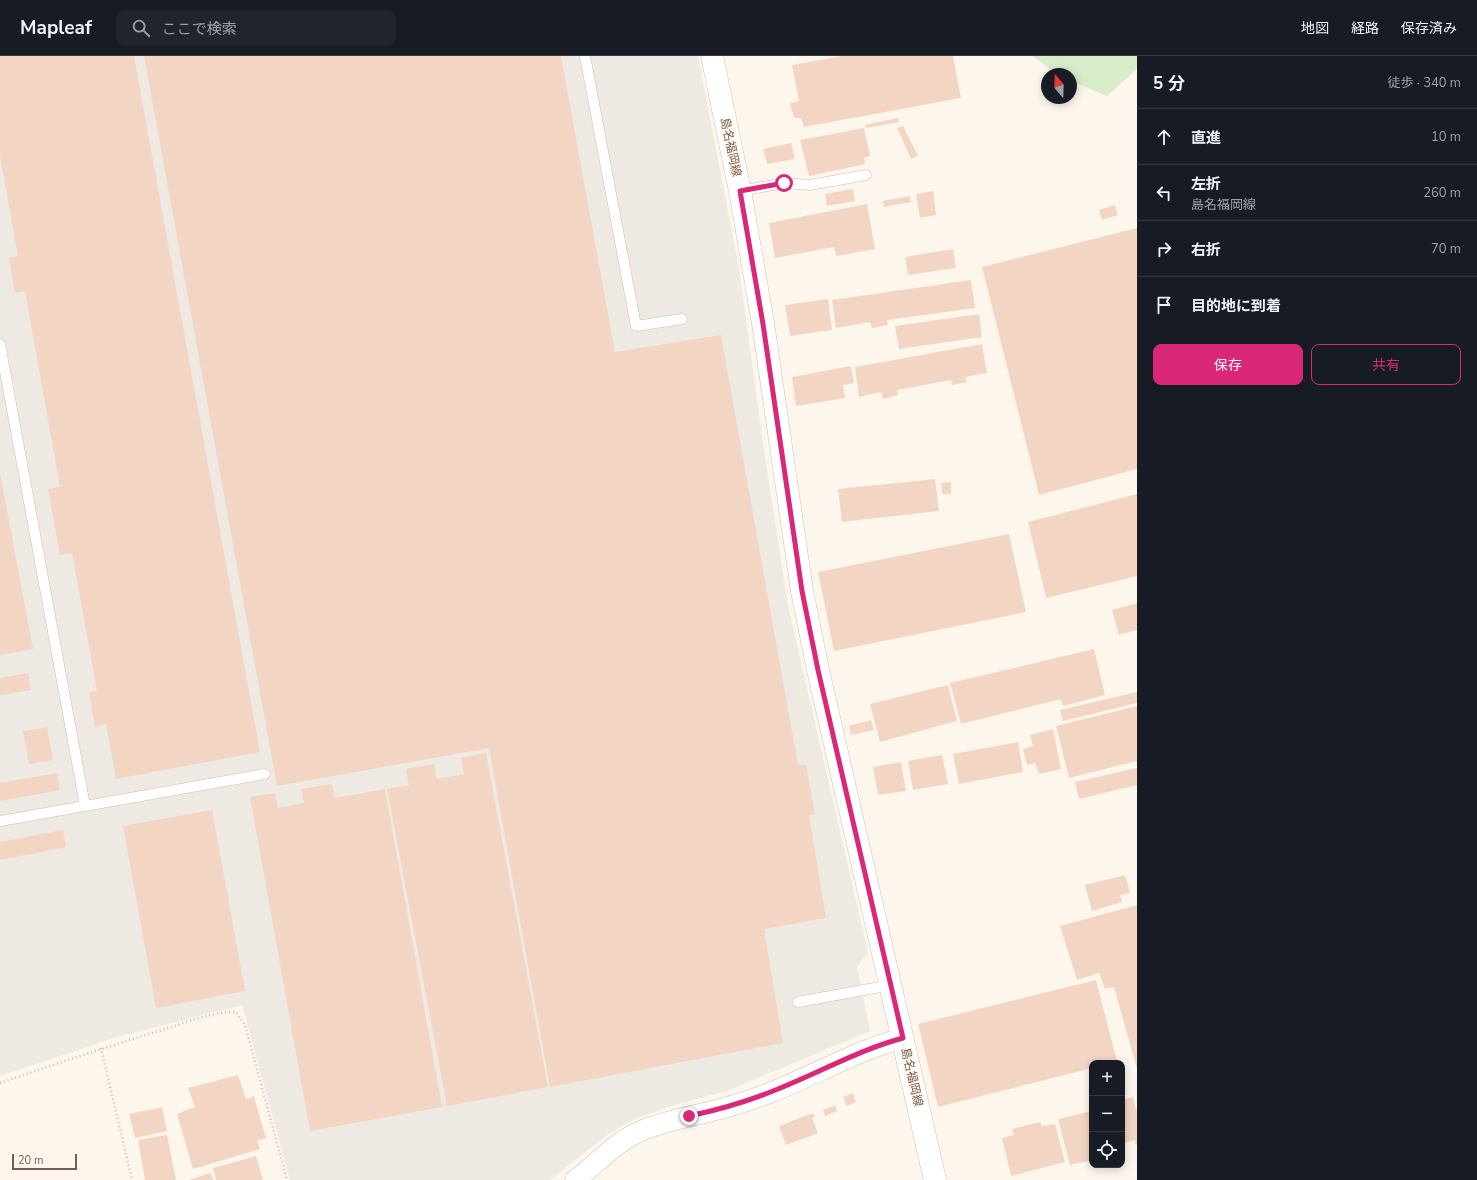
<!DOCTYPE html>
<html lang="ja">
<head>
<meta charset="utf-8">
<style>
  :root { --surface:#171b24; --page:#20242c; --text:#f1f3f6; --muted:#9ea1a6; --line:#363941; --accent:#db2777 }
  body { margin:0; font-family:"Nunito Sans","Noto Sans JP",sans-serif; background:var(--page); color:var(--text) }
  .controls { position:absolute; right:12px; bottom:12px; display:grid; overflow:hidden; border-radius:8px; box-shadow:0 2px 10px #0003 }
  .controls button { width:36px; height:36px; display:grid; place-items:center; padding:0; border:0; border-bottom:1px solid var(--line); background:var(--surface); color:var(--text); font:20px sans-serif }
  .compass { position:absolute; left:1041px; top:12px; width:36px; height:36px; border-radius:50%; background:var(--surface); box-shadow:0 2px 10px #0003; rotate:341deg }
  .scale { position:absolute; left:12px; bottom:10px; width:65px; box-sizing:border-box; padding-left:4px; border:2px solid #7a5c4d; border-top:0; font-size:11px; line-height:14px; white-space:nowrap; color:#7a5c4d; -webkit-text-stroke:3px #fffaf3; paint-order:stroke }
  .stop { position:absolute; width:12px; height:12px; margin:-9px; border:3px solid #db2777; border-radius:50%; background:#fff }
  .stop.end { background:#db2777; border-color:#fff; box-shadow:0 1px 4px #0008 }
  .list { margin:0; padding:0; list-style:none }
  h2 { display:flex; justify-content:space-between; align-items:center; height:52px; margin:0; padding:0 16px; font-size:17px }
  h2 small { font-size:13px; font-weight:400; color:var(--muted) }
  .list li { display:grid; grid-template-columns:26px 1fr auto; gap:12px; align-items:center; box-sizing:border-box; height:56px; padding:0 16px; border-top:1px solid var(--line) }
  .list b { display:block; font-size:15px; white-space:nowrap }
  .list p { margin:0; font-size:13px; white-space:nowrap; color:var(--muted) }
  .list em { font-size:13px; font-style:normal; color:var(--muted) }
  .actions { display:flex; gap:8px; padding:12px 16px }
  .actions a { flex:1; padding:9px 0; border:1px solid var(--accent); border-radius:8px; text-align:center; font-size:14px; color:var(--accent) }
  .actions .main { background:var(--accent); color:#fff }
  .icon { flex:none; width:22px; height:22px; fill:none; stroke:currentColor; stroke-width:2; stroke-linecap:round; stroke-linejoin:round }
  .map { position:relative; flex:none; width:1137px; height:1124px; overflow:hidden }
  header { display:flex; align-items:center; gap:24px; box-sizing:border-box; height:56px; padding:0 20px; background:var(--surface); border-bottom:1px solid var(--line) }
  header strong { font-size:19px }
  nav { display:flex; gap:22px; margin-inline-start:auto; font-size:14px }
  .search { width:280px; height:36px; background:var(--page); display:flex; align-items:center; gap:10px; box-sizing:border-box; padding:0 14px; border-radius:8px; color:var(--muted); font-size:15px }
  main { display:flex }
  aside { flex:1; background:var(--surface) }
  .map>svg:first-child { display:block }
  .industrial { fill:#efe9e4 }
  .green { fill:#d8ecc9 }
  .building { fill:#f3d5c3 }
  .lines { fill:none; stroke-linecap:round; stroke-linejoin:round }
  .lane-casing { stroke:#d1beb0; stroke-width:11 }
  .street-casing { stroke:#d1beb0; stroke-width:21 }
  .secondary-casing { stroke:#d6c0b0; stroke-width:23 }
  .path { stroke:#d9b8a5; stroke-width:2.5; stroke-dasharray:1 3; stroke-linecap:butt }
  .lane { stroke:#fff; stroke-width:10 }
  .street { stroke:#fff; stroke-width:20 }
  .secondary { stroke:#fff; stroke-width:22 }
  .route { stroke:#db2777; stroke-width:5 }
  .labels { text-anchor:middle; stroke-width:4; stroke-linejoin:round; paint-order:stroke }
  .street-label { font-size:12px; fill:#7a5c4d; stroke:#fffaf3 }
</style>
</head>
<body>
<header>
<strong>Mapleaf</strong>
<div class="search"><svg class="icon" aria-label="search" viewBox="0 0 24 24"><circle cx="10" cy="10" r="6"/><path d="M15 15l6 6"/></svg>ここで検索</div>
<nav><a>地図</a><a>経路</a><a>保存済み</a></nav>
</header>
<main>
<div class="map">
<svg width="1137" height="1124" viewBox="0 0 1137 1124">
  <rect width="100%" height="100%" fill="#fdf6ec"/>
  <path class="industrial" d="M0 0H698L739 213 764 394 788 550 868 897 857 911 870 975 727 1035 674 1049 634 1063 607 1079 550 1124H290L242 949 114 982 0 1020Z"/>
  <path class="green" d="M1032 0H1137V13L1107 40 1071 25V18H1058Z"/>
  <g class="building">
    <path d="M0 0H134L260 696 116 723 106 668 95 671 89 636 97 635 72 497 60 499 48 433 60 431 25 235 15 237 9 202 18 200 0 100Z"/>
    <path d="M144 0H561L615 296 721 279 798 709H806L815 758 809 759 826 862 764 873 783 987 550 1031 489 692 277 730Z"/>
    <path d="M841 0H953L961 42 804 71 801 62H794L790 47 799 45 792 9Z"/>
    <path d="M898 62 899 66 866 72 865 69Z"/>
    <path d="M903 70 918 100 911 103 897 72Z"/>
    <path d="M864 72 870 100 864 102 865 108 809 120 800 84Z"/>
    <path d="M791 87 795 103 767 108 763 93Z"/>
    <path d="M853 133 855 145 827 150 825 138Z"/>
    <path d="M933 135 936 159 920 162 916 138Z"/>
    <path d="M910 140 911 146 884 151 883 145Z"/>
    <path d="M867 148 875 193 836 200 834 191 775 202 769 167Z"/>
    <path d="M1115 149 1118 159 1102 164 1099 154Z"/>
    <path d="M1137 172V413L1039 439 982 211Z"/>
    <path d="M953 193 956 212 908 219 905 201Z"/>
    <path d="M971 224 975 252 887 264 888 269 872 272 870 266 836 272 832 244Z"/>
    <path d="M828 243 832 274 790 280 785 249Z"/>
    <path d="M979 258 982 281 899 293 895 270Z"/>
    <path d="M982 288 987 317 965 321 967 326 952 329 951 324 897 334 898 339 883 343 881 336 859 341 855 311Z"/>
    <path d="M851 310 854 327 843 329 845 342 796 350 792 321Z"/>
    <path d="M0 417 33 593 0 599Z"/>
    <path d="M935 423 939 455 842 466 838 433Z"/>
    <path d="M951 426V438H942L941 427Z"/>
    <path d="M1137 438V520L1046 542 1028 466Z"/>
    <path d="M1009 478 1026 556 834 595 818 516Z"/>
    <path d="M1137 547V574L1119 579 1112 554Z"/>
    <path d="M1094 593 1105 639 1063 650 1061 643 961 668 950 627Z"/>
    <path d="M28 617 31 634 0 639V622Z"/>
    <path d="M948 629 957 665 880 686 870 648Z"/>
    <path d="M1137 636V647L1063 665 1060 654Z"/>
    <path d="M1137 650V705L1069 722 1056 670Z"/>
    <path d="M871 664 874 674 851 679 849 670Z"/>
    <path d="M47 671 53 704 29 708 23 675Z"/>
    <path d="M1053 673 1061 713 1039 718 1035 707 1027 709 1023 693 1033 690 1030 679Z"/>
    <path d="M1018 686 1023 716 959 728 953 698Z"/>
    <path d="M486 697 548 1031 447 1050 387 733 409 729 406 713 434 708 437 723 464 718 461 702Z"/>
    <path d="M942 699 948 728 913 734 908 705Z"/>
    <path d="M901 706 906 735 878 739 873 711Z"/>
    <path d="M1137 712V729L1079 743 1075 726Z"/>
    <path d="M57 717 60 734 0 745V727Z"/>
    <path d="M332 728 335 742 385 733 442 1051 310 1075 250 741 275 737 278 752 304 747 301 733Z"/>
    <path d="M212 754 245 935 156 952 123 770Z"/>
    <path d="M63 774 66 791 0 804V786Z"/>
    <path d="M1125 819 1130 837 1120 839 1122 846 1092 855 1085 829Z"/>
    <path d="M1137 849V1013L1114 931 1105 933 1099 917 1077 924 1060 870Z"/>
    <path d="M1096 924 1117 1005 1110 1007H1092V1012L938 1051 918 968Z"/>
    <path d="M238 1019 246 1043 254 1040 266 1082 257 1085 260 1093 193 1113 177 1058 195 1051 188 1032Z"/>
    <path d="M853 1037 856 1046 847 1050 843 1041Z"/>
    <path d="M1133 1041 1137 1056V1088L1136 1089 1134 1084 1122 1088V1044Z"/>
    <path d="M835 1049 837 1055 825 1060 823 1054Z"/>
    <path d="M162 1051 167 1075 135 1082 129 1058Z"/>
    <path d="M1092 1055V1104L1070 1109 1058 1063Z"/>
    <path d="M813 1057 815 1061 812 1062 818 1077 786 1089 779 1070Z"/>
    <path d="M1040 1066 1042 1070 1055 1068 1065 1106 1011 1120 1002 1082 1014 1079 1012 1073Z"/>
    <path d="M167 1079 176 1124H145L138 1084Z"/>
    <path d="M256 1100 263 1124H216L213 1112Z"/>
    <path d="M211 1117 213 1124H189Z"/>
  </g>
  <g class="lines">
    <defs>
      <g id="lane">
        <path d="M585 0 636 270 682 263"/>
        <path d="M740 135 784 127 810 129 866 119"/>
        <path d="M0 288 85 750"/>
        <path d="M0 765 265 718"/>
        <path d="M798 946 891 929"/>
      </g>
      <path id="street" d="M575 1124C597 1108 615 1086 641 1075 670 1063 701 1059 731 1050 745 1046 760 1041 774 1035 817 1018 858 994 903 982"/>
      <path id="secondary" d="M712 0 740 135 763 267 802 535 818 614 935 1124"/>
    </defs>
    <use href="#lane" class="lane-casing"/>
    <use href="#street" class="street-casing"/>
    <use href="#secondary" class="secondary-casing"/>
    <g class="path">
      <path d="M101 992 132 1124"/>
      <path d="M0 1027C53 1009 106 991 159 975 184 967 210 956 236 956L245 969 287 1124"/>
    </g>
    <use href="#lane" class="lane"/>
    <use href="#street" class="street"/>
    <use href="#secondary" class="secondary"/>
  </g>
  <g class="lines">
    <path class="route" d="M689 1060C718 1054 746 1046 773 1035 817 1018 858 994 903 982L818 614 802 535 763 268 740 135 784 127"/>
  </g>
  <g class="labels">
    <g class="street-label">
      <text transform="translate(731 91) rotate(78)" y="4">島名福岡線</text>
      <text transform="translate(912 1021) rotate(77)" y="4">島名福岡線</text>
    </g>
  </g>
</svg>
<div class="controls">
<button>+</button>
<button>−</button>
<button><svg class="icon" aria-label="locate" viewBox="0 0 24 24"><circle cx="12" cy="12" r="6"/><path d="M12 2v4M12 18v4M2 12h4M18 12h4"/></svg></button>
</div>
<svg class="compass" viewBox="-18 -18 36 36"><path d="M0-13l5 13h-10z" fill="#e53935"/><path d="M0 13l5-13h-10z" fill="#9ea1a6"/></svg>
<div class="scale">20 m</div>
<div class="stop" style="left:784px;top:127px"></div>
<div class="stop end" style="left:689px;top:1060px"></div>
</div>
<aside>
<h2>5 分<small>徒歩 · 340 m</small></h2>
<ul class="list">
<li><svg class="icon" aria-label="ahead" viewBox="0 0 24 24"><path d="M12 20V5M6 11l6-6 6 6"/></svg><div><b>直進</b></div><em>10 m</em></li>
<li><svg class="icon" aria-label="left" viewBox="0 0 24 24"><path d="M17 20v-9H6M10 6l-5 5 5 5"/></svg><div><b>左折</b><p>島名福岡線</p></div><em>260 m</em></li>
<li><svg class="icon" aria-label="right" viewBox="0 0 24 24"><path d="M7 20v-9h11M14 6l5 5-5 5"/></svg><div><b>右折</b></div><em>70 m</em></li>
<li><svg class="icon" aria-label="arrive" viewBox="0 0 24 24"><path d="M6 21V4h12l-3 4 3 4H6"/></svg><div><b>目的地に到着</b></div></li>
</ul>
<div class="actions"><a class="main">保存</a><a>共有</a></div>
</aside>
</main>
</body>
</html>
